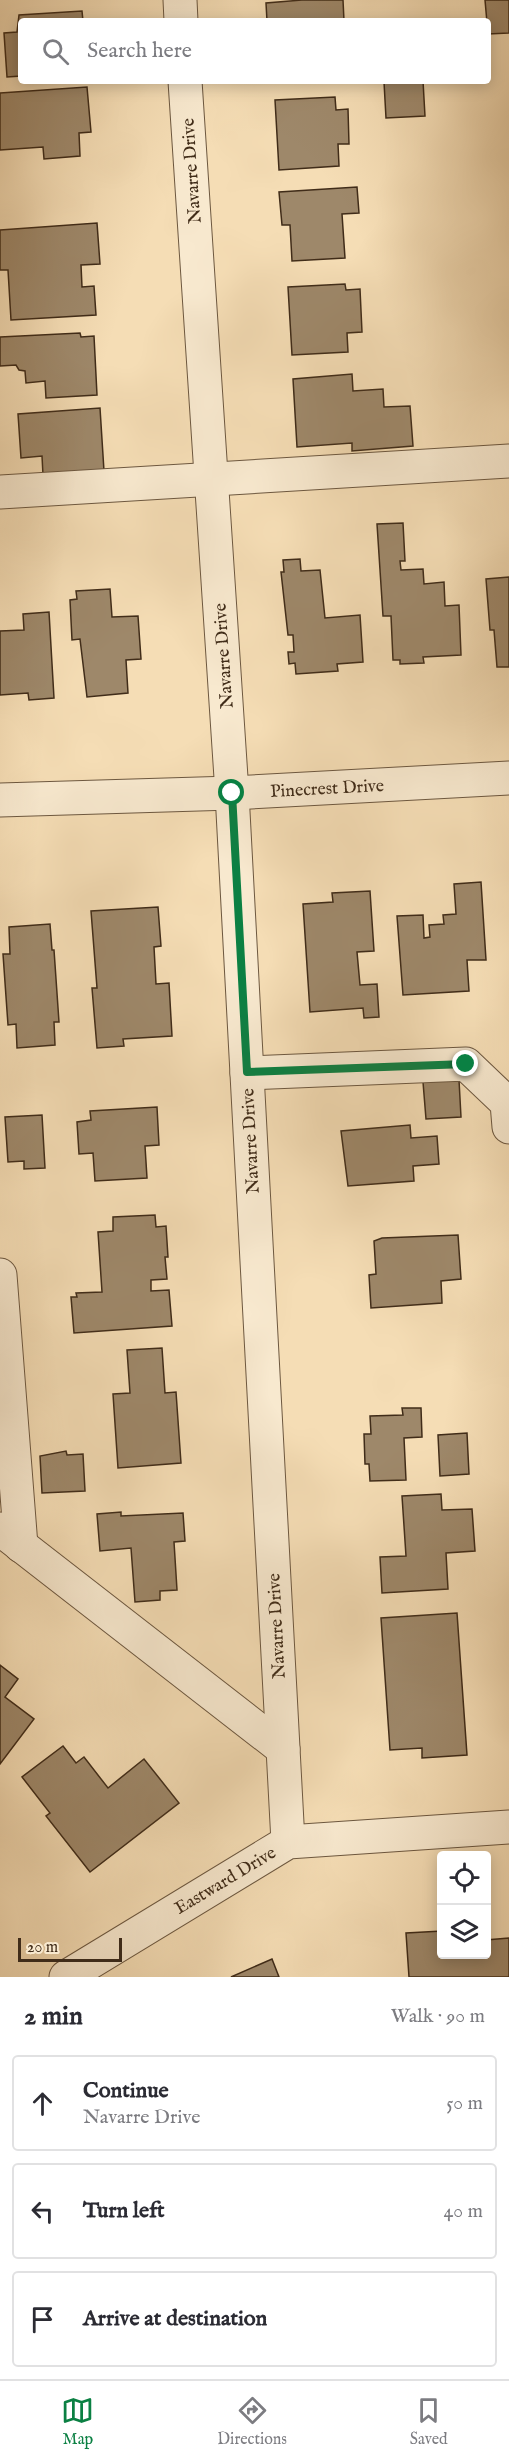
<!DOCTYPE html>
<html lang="en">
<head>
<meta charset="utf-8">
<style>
  :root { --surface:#fff; --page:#f2f2f3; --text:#2b2b33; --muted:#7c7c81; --line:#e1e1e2; --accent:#0b8043 }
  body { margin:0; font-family:"IM FELL English",serif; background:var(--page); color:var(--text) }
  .controls { position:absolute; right:18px; bottom:18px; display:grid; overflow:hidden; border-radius:6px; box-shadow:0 3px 15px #0003 }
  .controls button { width:54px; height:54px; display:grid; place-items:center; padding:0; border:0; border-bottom:2px solid var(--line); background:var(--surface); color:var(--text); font:30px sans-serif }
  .scale { position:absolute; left:18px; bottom:15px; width:104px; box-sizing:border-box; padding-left:6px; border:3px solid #402c19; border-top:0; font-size:16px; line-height:21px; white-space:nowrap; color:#402c19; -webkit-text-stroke:4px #f8e9cf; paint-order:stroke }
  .stop { position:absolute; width:18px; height:18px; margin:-14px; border:4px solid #0b8043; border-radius:50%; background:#fff }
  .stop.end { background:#0b8043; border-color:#fff; box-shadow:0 2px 6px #0008 }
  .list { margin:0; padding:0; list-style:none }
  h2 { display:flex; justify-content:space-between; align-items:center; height:78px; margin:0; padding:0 24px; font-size:26px }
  h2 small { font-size:20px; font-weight:400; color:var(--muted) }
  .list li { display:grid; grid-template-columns:39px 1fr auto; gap:18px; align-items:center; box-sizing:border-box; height:96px; margin:0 12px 12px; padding:0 12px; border:2px solid var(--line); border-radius:6px }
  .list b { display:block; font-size:22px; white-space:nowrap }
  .list p { margin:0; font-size:20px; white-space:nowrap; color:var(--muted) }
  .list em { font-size:20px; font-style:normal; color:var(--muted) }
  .icon { flex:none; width:33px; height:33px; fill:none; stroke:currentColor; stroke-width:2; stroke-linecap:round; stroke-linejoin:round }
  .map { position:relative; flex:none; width:509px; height:1977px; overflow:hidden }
  .search { position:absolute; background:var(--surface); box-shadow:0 3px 15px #0003; left:18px; right:18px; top:18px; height:66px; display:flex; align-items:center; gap:15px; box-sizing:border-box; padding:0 21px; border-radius:6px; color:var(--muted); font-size:22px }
  .sheet { height:402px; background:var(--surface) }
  nav { display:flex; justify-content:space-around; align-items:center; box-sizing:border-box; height:84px; border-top:2px solid var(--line); background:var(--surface); font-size:16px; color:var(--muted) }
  nav a { display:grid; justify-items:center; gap:3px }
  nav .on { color:var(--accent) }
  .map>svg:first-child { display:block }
  .building { fill:#9e886a; stroke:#402c19; stroke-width:1.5 }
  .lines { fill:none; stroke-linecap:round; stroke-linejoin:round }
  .minor-casing { stroke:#6d5840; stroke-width:35 }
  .minor { stroke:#f8e9cf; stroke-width:33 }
  .route { stroke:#0b8043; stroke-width:8 }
  .labels { text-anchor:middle; stroke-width:4.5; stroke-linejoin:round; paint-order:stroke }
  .street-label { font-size:18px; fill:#402c19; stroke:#f8e9cf }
</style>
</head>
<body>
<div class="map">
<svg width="509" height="1977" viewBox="0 0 509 1977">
  <rect width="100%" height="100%" fill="#f5ddb5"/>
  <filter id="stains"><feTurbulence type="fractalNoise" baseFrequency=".00333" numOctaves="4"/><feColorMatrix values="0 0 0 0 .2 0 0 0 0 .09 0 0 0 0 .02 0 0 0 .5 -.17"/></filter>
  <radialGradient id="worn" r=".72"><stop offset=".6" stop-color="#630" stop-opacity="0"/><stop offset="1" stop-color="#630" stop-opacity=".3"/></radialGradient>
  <g class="building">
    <path d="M302 0H343L344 21H267L266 3Z"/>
    <path d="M485 0H509V33L488 34Z"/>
    <path d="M82 11 83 21H21V76L7 77 4 33 17 32 19 15Z"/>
    <path d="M423 81 425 116 386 118 384 82Z"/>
    <path d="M87 87 91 132 79 133 80 156 44 159 43 147 0 150V93Z"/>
    <path d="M335 97 336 110 348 109 349 144H338L339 166 279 170 275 100Z"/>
    <path d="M357 187 359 213 342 214 345 258 292 261 290 225H282L279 192Z"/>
    <path d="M97 223 100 264 81 265 82 287 94 286 96 315 11 320 8 270H0V230Z"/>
    <path d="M345 284 346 290 360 289 362 332 347 333 348 352 292 355 288 287Z"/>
    <path d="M80 333 81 337 94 336 97 395 46 398 45 381 26 383 25 371 19 370 16 365 0 366V337Z"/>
    <path d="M352 374 353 391 383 389 384 407 410 406 413 446 352 451V443L297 447 293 379Z"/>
    <path d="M100 408 104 471 43 475 42 456 21 458 18 414Z"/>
    <path d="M403 523 405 561H400L401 570 423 569 424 584 444 582 445 606 459 605 461 655 423 657 424 663 400 664V660H393L391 616H383L377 524Z"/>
    <path d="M300 559 301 571 320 570 325 618 360 615 363 662 337 664 338 671 296 674 295 663 289 664 288 652H294L293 635H288L281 572H284L283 560Z"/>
    <path d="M509 577V667H497L494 630H490L486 579Z"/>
    <path d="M110 589 112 617 138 616 141 659 126 660 128 693 87 697 80 639 72 640 70 600 77 599 76 591Z"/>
    <path d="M49 612 54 698 29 700 28 693 0 695V631L24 630 23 614Z"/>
    <path d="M481 882 486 960H467L469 991 403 995 397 916 423 915 424 938 430 937 429 925 444 924 443 915 456 914 454 884Z"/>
    <path d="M370 891 374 951 357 952 360 985 377 984 379 1017 364 1018 363 1008 310 1012 303 904 333 902 332 893Z"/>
    <path d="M158 907 161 946 154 947 156 984 169 983 172 1036 123 1039 124 1046 97 1048 92 988H97L91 911Z"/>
    <path d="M50 924 52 950H54L59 1022H54L55 1045 17 1048 16 1024 8 1025 3 954H10L9 927Z"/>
    <path d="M459 1080 461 1117 426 1119 423 1082Z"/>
    <path d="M157 1107 159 1145 145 1146 147 1178 95 1181 93 1153 79 1154 77 1122 91 1120 90 1111Z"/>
    <path d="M42 1115 45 1168 24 1169V1161L8 1162 5 1117Z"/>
    <path d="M410 1125 411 1138 437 1136 439 1164 413 1166 414 1181 348 1186 341 1131Z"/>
    <path d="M155 1215 156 1227 166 1226 168 1257H165L167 1279 151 1280V1291L169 1290 172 1326 74 1333 71 1297H77L76 1293 102 1292 98 1232 113 1231V1217Z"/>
    <path d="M458 1235 461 1279 441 1281 442 1303 371 1308 369 1275 376 1274 374 1241 382 1238Z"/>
    <path d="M162 1348 165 1393 176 1392 181 1463 118 1468 113 1394 130 1393 127 1350Z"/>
    <path d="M402 1408H421L422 1437 404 1438 406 1480 370 1481 369 1464H365L364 1434H371L370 1416 403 1415Z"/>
    <path d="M467 1433 469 1474 440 1476 438 1435Z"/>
    <path d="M66 1451 67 1455 83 1454 85 1491 42 1493 40 1456Z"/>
    <path d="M441 1494 442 1510 472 1509 475 1551 446 1553 448 1589 382 1593 380 1557 406 1556 402 1496Z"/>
    <path d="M121 1512V1516L183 1513 185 1541 174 1542 177 1590 160 1591V1600L135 1602 131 1548 100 1551 97 1514Z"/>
    <path d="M457 1613 467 1755 422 1758V1748L390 1750 381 1618Z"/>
    <path d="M0 1665 18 1679 5 1697 34 1719 0 1764Z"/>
    <path d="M63 1746 76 1763 84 1757 108 1788 144 1759 179 1803 90 1872 46 1816 50 1813 22 1777Z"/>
    <path d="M442 1931V1954H486V1940L509 1938V1977H409L406 1933Z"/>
    <path d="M272 1959 279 1977H231Z"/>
  </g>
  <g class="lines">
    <defs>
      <g id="minor">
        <path d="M180 0 181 21"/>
        <path d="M185 81 232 793 288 1842"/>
        <path d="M0 492 509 461"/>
        <path d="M0 800 232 793 509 778"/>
        <path d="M247 1073 466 1064 507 1103 509 1127"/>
        <path d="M0 1275 21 1546"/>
        <path d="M0 1529 283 1749"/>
        <path d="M66 1977 288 1842 509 1827"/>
      </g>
    </defs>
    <use href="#minor" class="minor-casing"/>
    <use href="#minor" class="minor"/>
  </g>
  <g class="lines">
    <path class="route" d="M232 793 247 1072 466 1064"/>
  </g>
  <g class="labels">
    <g class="street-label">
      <text transform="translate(191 171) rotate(-94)" y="6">Navarre Drive</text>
      <text transform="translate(223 656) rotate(-94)" y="6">Navarre Drive</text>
      <text transform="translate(327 788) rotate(-3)" y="6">Pinecrest Drive</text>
      <text transform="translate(250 1141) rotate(-93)" y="6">Navarre Drive</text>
      <text transform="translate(276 1626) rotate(-93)" y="6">Navarre Drive</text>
      <text transform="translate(225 1880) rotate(-31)" y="6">Eastward Drive</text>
    </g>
  </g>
  <rect width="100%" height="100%" filter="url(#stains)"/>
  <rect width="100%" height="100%" fill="url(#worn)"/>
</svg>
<div class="controls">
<button><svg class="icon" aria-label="locate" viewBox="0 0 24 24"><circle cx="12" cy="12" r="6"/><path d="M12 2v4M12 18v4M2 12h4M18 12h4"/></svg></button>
<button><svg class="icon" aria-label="layers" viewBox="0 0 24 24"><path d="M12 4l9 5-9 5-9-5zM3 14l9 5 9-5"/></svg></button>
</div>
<div class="scale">20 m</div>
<div class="stop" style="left:232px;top:793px"></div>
<div class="stop end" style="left:466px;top:1064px"></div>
<div class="search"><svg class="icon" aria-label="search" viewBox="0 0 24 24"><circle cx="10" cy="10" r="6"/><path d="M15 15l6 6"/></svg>Search here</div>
</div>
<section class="sheet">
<h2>2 min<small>Walk · 90 m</small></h2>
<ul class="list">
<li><svg class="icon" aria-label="ahead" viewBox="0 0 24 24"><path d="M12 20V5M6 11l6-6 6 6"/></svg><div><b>Continue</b><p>Navarre Drive</p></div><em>50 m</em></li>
<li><svg class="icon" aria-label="left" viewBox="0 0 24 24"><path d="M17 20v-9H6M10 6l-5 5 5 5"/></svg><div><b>Turn left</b></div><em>40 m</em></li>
<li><svg class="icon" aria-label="arrive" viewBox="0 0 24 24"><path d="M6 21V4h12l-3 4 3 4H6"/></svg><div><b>Arrive at destination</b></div></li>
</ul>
</section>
<nav>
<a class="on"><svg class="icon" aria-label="map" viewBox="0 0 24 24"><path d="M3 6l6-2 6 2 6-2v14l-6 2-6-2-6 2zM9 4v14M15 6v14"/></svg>Map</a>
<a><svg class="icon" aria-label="directions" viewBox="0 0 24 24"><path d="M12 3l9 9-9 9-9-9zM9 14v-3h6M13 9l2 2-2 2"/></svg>Directions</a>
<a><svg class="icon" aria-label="saved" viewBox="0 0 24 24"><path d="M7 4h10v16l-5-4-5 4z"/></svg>Saved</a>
</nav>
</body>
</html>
